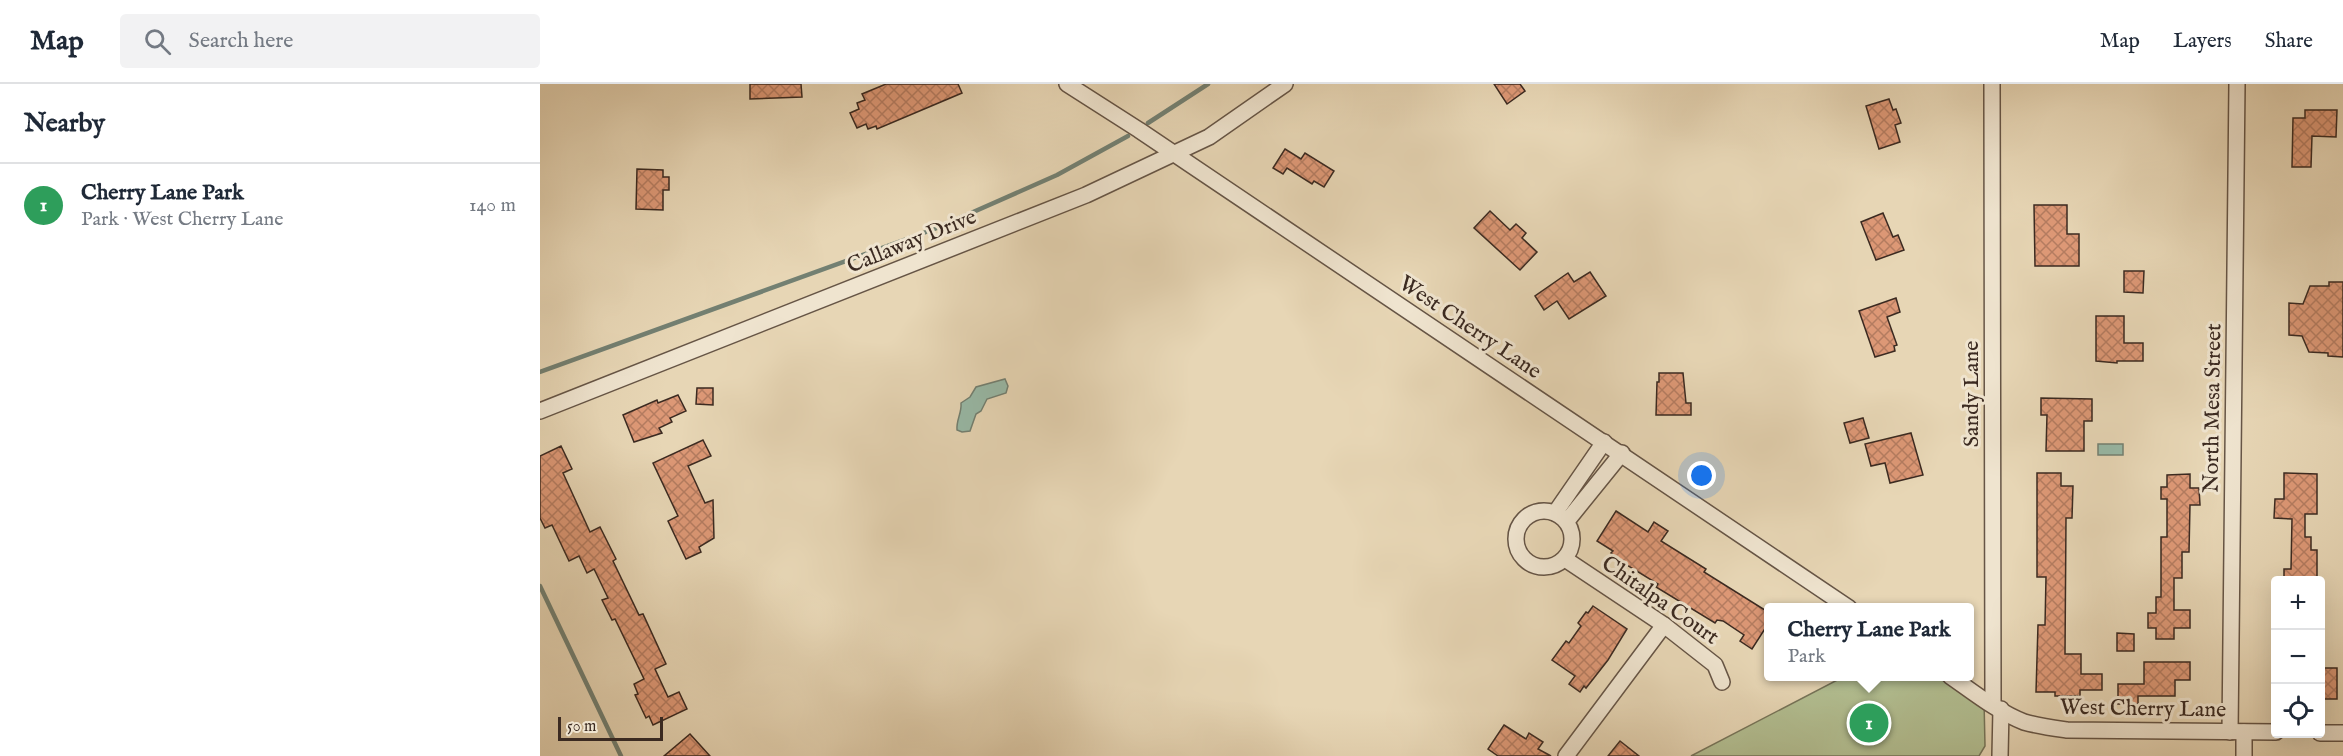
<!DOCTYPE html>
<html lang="en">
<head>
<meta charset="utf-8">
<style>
  :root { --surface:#fff; --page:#f2f2f3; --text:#1f2937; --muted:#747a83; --line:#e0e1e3; --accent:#d93025 }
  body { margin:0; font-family:"IM FELL English",serif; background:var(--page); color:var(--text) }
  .controls { position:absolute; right:18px; bottom:18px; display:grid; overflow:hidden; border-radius:6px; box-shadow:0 6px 24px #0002 }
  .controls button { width:54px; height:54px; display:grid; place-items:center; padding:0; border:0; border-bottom:2px solid var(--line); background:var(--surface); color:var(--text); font:30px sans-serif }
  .scale { position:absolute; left:18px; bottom:15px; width:105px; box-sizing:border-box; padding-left:6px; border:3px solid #3b2a21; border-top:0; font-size:16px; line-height:21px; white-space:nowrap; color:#3b2a21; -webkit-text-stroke:4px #efe4cf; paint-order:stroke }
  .you { position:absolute; left:1162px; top:392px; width:21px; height:21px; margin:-15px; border:4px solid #fff; border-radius:50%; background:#1a73e8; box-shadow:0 0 0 9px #1a73e833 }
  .badge { display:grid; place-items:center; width:39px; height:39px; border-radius:50%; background:var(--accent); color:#fff; font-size:20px; font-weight:700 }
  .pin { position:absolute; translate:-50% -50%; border:3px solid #fff; box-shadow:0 2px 6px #0006 }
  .popup { position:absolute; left:1224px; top:519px; width:210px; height:78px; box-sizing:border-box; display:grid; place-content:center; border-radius:6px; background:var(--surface); filter:drop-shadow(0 2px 4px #0005); font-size:20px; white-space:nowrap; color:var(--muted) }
  .popup b { font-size:22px; color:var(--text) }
  .popup::after { content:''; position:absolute; left:50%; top:100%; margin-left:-12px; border:12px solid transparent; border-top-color:var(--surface) }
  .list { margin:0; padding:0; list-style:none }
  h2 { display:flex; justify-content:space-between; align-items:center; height:78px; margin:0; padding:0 24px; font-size:26px }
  h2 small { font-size:20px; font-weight:400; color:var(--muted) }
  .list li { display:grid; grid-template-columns:39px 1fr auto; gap:18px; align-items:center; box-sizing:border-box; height:84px; padding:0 24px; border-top:2px solid var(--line) }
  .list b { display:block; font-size:22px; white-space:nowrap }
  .list p { margin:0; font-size:20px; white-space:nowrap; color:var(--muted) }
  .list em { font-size:20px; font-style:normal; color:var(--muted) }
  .icon { flex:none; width:33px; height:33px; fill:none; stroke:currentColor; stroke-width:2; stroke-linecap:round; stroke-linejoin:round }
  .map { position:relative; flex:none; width:1803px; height:672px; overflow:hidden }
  header { display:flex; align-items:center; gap:36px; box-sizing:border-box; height:84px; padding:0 30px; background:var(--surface); border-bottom:2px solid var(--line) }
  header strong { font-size:28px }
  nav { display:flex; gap:33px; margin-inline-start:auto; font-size:21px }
  .search { width:420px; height:54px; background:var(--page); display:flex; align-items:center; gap:15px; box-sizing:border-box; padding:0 21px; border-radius:6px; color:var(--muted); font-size:22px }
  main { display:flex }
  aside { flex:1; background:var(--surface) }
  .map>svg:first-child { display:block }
  .park { fill:#b2be91; stroke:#767459; stroke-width:1.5 }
  .water { fill:#98baa8; stroke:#738072; stroke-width:1.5 }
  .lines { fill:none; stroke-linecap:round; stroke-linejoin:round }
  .stream { stroke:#738072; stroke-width:4.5 }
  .building { fill:url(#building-cross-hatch); stroke:#3b2a21; stroke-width:1.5 }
  .minor-casing { stroke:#665546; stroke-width:18 }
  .minor { stroke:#efe4cf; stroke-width:15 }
  .labels { text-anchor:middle; stroke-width:6; stroke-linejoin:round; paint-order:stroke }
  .street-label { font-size:22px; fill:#3b2a21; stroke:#efe4cf }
</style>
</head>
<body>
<header>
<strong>Map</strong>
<div class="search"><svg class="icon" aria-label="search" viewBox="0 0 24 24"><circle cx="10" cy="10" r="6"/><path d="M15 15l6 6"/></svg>Search here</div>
<nav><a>Map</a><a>Layers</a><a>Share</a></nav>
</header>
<main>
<aside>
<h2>Nearby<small></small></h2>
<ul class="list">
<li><span class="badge" style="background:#2e9e5b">1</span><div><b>Cherry Lane Park</b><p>Park · West Cherry Lane</p></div><em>140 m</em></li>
</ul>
</aside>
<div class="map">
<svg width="1803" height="672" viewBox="0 0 1803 672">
  <defs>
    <pattern id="building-cross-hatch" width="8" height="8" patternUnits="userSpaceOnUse" patternTransform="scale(1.5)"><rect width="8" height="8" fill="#dd9876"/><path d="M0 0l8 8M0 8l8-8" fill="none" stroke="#b47c60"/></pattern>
  </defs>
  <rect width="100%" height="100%" fill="#e7d6b5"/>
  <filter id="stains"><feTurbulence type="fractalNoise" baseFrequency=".00333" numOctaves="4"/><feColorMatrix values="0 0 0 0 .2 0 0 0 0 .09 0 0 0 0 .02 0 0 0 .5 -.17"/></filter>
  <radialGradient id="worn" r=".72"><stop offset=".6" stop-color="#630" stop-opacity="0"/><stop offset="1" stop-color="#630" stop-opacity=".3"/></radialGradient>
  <path class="park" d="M1303 593H1410L1444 616 1445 662 1439 672H1151Z"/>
  <g class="water">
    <path d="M465 295 468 302 466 309 447 315 441 327 436 330 430 347 422 348 417 346C416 336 422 329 421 319L430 313 436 303Z"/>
    <rect x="1558" y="360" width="25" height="11"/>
  </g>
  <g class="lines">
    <g class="stream">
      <path d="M608 39 668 0"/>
      <path d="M0 288 397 144 517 91 588 52"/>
      <path d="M0 502 81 672"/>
    </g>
  </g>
  <g class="building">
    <path d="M210 0H261L262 13 210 15Z"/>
    <path d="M346 0H418L422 9 337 45 336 42 328 45 326 40 317 44 310 29 319 25 317 19 325 16 322 10Z"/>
    <path d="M954 0H980L985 7 967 20Z"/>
    <path d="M1349 15 1353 26 1356 25 1361 39 1355 41 1360 58 1339 65 1326 22Z"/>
    <path d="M1765 26H1797L1796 53 1772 52 1771 83H1752L1753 34H1765Z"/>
    <path d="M745 65 761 75 765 69 794 87 784 103 774 97 772 100 747 84 743 90 733 84Z"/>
    <path d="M97 85 123 86V93H129V106H123V126L96 125Z"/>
    <path d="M1494 121H1527V150H1539V182H1495Z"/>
    <path d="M950 127 970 146 976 140 986 149 982 154 997 168 980 186 934 144Z"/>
    <path d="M1343 129 1353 153 1358 151 1364 166 1336 176 1321 138Z"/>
    <path d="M1584 187H1604L1603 209 1584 208Z"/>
    <path d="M1050 188 1066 212 1029 235 1017 217 1004 226 995 212 1028 189 1034 198Z"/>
    <path d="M1789 198H1803V273L1788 272V269L1769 268 1762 252 1749 251V219L1763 220 1770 202H1789Z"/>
    <path d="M1356 214 1360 228 1347 233 1357 261 1354 262 1355 267 1335 273 1319 227Z"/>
    <path d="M1556 232H1584V259H1603V277H1577V279L1556 277Z"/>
    <path d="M1119 289H1143L1146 319H1151V331H1116L1117 298H1119Z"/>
    <path d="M157 304H173V321L156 320Z"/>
    <path d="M138 311 146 327 130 334 132 338 119 344 122 349 94 358 83 331 117 316 118 319Z"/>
    <path d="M1501 314 1552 315V337H1544V367H1506L1507 331H1501Z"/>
    <path d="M1323 334 1329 354 1310 359 1304 339Z"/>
    <path d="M1371 349 1383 391 1350 399 1345 379 1331 382 1325 360Z"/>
    <path d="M163 356 171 372 148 382 165 419 173 416 174 454 159 463 161 468 146 475 128 437 138 432 113 379Z"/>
    <path d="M21 362 32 385 23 389 50 448 60 443 76 475 73 477 99 531 103 530 126 580 115 585 128 613 139 608 147 625 113 641 109 632 106 634 95 611 98 610 94 600 104 595 75 535 72 536 62 516 68 514 54 485 47 489 39 472 29 477 12 441 5 444 0 434V372Z"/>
    <path d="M1497 389H1521V402H1533L1532 434H1526L1525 570H1541V590H1562V606H1540V612H1515V608H1496L1498 541H1505L1506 493H1497Z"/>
    <path d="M1744 389 1777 390V430H1765V453H1771V466H1777V493H1771V496H1744V485H1751L1752 435 1734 434 1735 415H1744Z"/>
    <path d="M1650 390V404H1659L1660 421H1650L1649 468H1642V494H1634V526H1650V544H1634V555H1616V544H1608V529H1616V513H1621V453H1627V415H1621V403H1627V391Z"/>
    <path d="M1076 427 1108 448 1114 438 1128 447 1121 457 1166 485 1164 488 1228 528V540L1212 565 1200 557 1204 551 1183 537 1177 536 1175 539 1116 503 1118 500 1085 480 1071 469 1073 467 1057 457Z"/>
    <path d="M1053 522 1087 545 1068 576 1046 604 1044 602 1040 608 1029 600 1035 592 1012 576 1026 557 1029 559 1041 542 1038 539 1046 528 1048 529Z"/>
    <path d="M1577 549 1594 550V567H1577Z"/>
    <path d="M1604 578H1650V596H1635V612H1598V620H1578V600H1604Z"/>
    <rect x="1780" y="584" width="17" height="31"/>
    <path d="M964 641 986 655 989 649 1003 658 998 665 1011 672H958L948 665Z"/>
    <path d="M150 650 170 672H124Z"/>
    <path d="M1080 657 1099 672H1068Z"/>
  </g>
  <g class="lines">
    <defs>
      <g id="minor">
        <path d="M527 0 599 46 1309 524"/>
        <path d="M1452 0 1453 620"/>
        <path d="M0 327 546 111 669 53 745 0"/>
        <circle cx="1004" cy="455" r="28"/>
        <path d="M1015 429 1064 358"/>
        <path d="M1027 437 1082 369"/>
        <path d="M1025 475 1124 541 1175 581 1182 598"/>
        <path d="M1410 592C1433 608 1458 628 1484 638 1498 642 1513 644 1527 646L1736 648"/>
        <path d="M1690 648 1697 0"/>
        <path d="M1780 649H1803"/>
        <path d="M1026 672 1124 541"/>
        <path d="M1460 672 1461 625"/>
        <path d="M1704 672V648"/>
      </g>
    </defs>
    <use href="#minor" class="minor-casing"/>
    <use href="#minor" class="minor"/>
  </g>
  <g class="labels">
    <g class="street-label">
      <text transform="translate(371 156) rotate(-22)" y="8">Callaway Drive</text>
      <text transform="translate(931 242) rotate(34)" y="8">West Cherry Lane</text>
      <text transform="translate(1430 310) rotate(-90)" y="8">Sandy Lane</text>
      <text transform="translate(1671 324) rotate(-89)" y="8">North Mesa Street</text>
      <text transform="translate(1121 515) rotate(35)" y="8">Chitalpa Court</text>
      <text transform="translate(1603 623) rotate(1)" y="8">West Cherry Lane</text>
    </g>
  </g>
  <rect width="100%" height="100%" filter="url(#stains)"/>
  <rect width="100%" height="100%" fill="url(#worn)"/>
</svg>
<div class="controls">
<button>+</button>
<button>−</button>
<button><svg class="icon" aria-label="locate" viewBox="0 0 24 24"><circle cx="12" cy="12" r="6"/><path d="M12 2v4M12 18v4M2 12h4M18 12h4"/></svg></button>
</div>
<div class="scale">50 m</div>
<div class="you"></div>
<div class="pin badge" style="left:1329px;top:639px;background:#2e9e5b">1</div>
<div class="popup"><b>Cherry Lane Park</b>Park</div>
</div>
</main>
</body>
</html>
